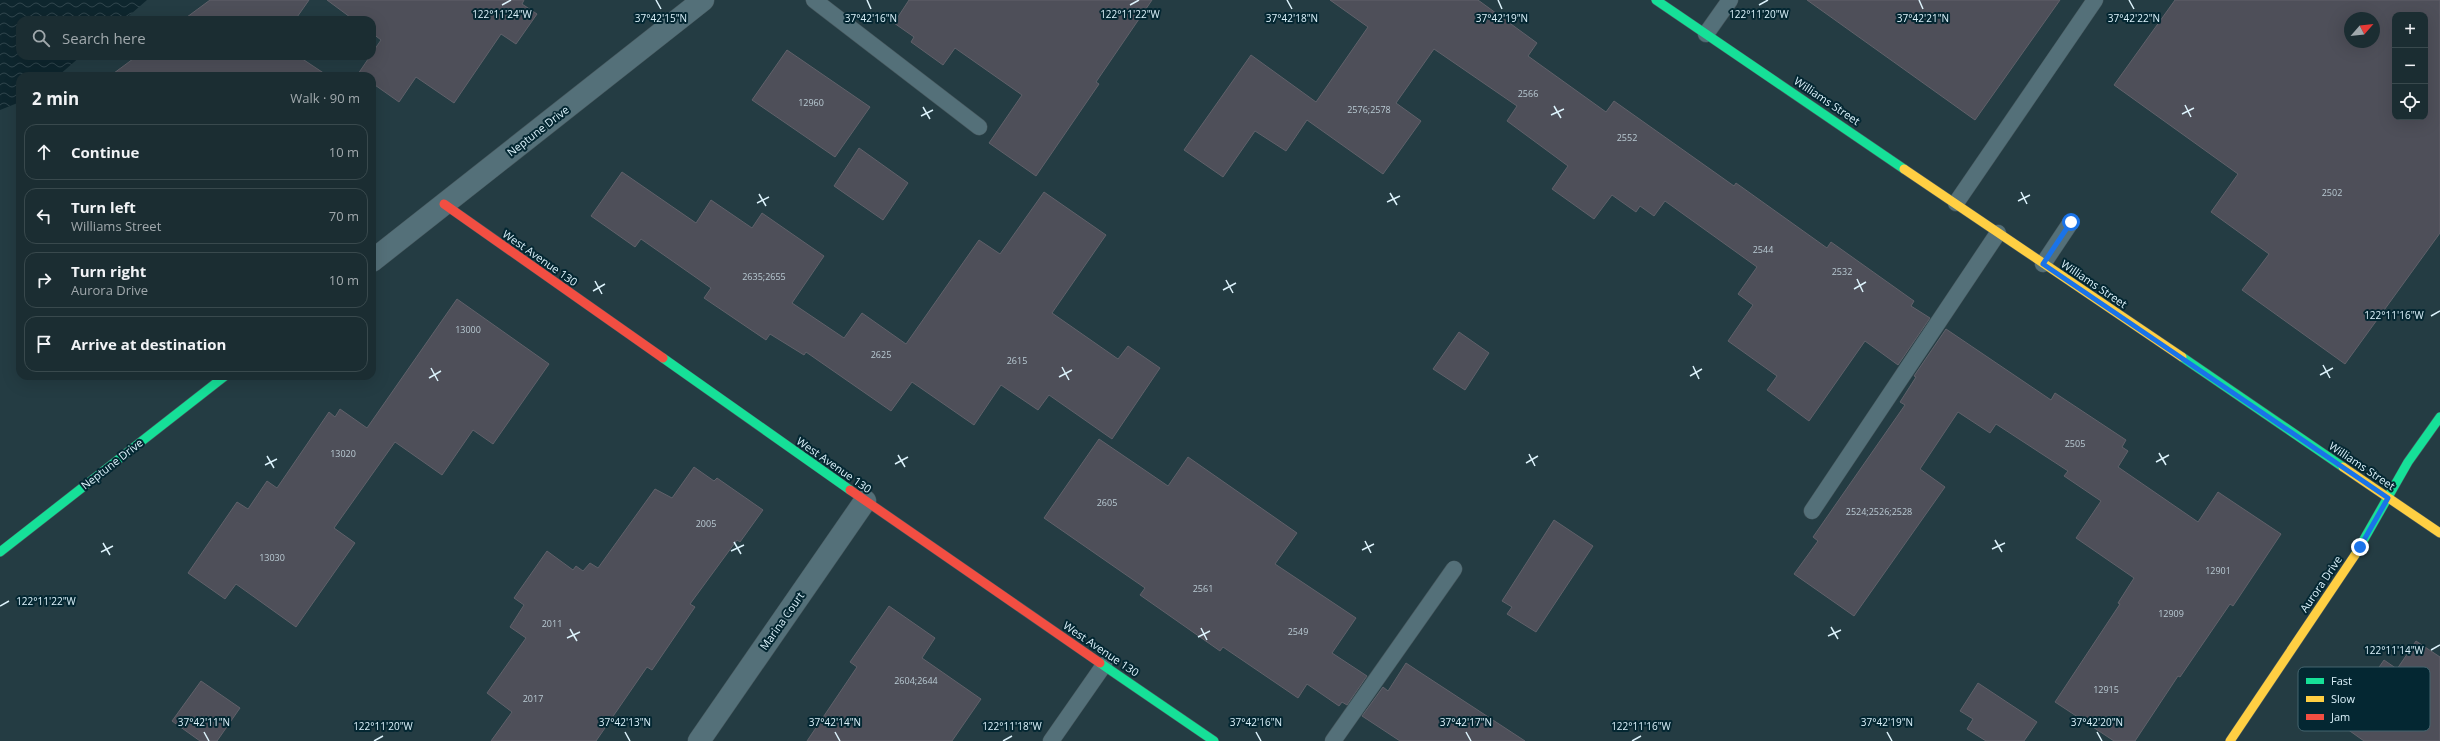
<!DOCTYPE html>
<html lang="en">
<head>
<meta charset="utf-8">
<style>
  :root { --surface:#1b2d32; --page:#24353a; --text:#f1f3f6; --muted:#a0a8ac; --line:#39494d }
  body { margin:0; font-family:"Open Sans",sans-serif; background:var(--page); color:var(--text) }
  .controls { position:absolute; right:12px; top:12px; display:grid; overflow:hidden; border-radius:8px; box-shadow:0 4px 16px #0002 }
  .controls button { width:36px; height:36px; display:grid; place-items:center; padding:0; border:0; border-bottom:1px solid var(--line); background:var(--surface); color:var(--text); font:20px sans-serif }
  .compass { position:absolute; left:2344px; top:12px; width:36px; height:36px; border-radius:50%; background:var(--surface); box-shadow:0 4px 16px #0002; rotate:62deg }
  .stop { position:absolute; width:12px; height:12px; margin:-9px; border:3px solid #1a73e8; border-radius:50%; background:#fff }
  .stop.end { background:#1a73e8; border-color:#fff; box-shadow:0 1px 4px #0008 }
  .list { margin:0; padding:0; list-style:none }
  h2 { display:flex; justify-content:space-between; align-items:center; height:52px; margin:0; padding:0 16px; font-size:17px }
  h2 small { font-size:13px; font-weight:400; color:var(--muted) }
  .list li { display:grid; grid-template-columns:26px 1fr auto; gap:12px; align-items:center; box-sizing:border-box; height:56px; margin:0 8px 8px; padding:0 8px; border:1px solid var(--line); border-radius:12px }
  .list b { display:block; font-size:15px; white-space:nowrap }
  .list p { margin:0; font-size:13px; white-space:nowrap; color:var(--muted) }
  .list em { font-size:13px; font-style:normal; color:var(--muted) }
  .icon { flex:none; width:22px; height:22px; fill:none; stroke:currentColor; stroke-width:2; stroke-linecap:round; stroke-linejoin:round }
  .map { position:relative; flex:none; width:2440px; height:741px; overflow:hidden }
  .search { position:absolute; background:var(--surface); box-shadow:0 4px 16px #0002; left:16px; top:16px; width:360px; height:44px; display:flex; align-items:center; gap:10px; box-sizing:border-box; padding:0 14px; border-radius:12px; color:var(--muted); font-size:15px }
  .panel { position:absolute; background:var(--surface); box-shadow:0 4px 16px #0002; left:16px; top:72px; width:360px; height:308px; border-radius:12px }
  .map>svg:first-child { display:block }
  .water { fill:url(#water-waves) }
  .building { fill:#4e4f59; stroke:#60616a; fill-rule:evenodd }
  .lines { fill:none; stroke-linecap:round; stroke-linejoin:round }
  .lane-casing { stroke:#47585e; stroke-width:17 }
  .street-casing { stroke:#47585e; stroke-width:23 }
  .fast-casing { stroke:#47585e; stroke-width:10 }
  .slow-casing { stroke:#47585e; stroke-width:10 }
  .jam-casing { stroke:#47585e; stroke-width:10 }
  .lane { stroke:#547079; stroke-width:16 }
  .street { stroke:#547079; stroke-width:22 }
  .fast { stroke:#16e098; stroke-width:9 }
  .slow { stroke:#ffcf43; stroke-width:9 }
  .jam { stroke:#f24e42; stroke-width:9 }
  .route { stroke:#1a73e8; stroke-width:5 }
  .ticks { fill:none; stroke:#dcf2fb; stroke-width:1.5 }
  .labels { text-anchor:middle; stroke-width:4; stroke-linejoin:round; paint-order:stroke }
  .number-label { font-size:9px; fill:#b8c9d2 }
  .street-label { font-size:11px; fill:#dcf2fb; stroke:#042732 }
  .key { fill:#042732; stroke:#45646e; stroke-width:1 }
  .key-label { font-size:11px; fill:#dcf2fb }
  .ticks-label { font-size:10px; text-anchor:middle; fill:#dcf2fb; stroke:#042732; stroke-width:4; stroke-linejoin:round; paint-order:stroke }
</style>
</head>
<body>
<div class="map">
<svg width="2440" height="741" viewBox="0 0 2440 741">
  <defs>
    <pattern id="water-waves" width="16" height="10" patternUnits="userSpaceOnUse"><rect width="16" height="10" fill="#0e262e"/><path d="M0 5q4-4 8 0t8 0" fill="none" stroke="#30464d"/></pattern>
  </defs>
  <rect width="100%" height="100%" fill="#243c43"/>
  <path class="water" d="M0 0H147L124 20H20V56H81L58 76H20V102L0 110Z"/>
  <g class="building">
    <path d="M210 0H309L295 20H183Z"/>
    <path d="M327 0H524L522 4 537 14 516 44 501 34 454 103 416 77 399 102 372 83V76L358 74 381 40 372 33V20H354Z"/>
    <path d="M909 0H1152L1096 82 1099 84 1036 176 989 143 1022 95 955 48 943 65 911 42 914 37 894 23Z"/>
    <path d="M1330 0H1478L1537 43 1528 56 1606 112 1614 101 1734 186 1736 183 1827 248 1831 242 1914 301 1911 306 1930 318 1898 365 1865 341 1809 421 1767 390 1777 376 1728 341 1753 305 1738 294 1757 267 1665 201 1654 216 1640 206 1636 212 1612 195 1594 219 1552 189 1568 166 1507 121 1517 106 1434 49 1396 103 1421 121 1383 174 1307 120 1286 151 1255 131 1223 177 1184 150 1251 55 1316 102 1368 27Z"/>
    <path d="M1807 0H2060L1975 120Z"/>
    <path d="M2175 0H2440V233L2345 364 2242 290 2269 254 2211 212 2238 174 2114 85ZM2395 15H2425V117H2395ZM2350 18H2374V42H2350Z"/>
    <path d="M787 50 870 107 835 157 752 100Z"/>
    <path d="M137 56H298L328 76H110Z"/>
    <path d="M859 148 908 183 883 220 834 186Z"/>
    <path d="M622 172 696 223 711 200 752 228 762 213 824 256 792 303 844 338 862 313 906 344 979 240 1000 254 1044 192 1106 235 1052 313 1118 359 1128 346 1160 368 1112 439 1049 395 1038 410 1001 385 974 425 912 382 891 411 806 352 804 355 770 334 766 340 704 298 711 288 641 239 635 247 591 216Z"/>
    <path d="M457 299 549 364 493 444 473 430 442 475 395 442 334 528 355 543 296 627 236 584 225 599 188 573 237 502 248 509 267 481 277 488 329 412 335 417 340 409 367 428Z"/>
    <path d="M1946 329 2051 400 2055 393 2126 440 2122 447 2128 451 2118 467 2198 522 2218 492 2281 534 2233 606 2230 604 2180 677 2178 676 2135 741H2114L2055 702 2120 604 2118 603 2134 578 2076 538 2101 501 2064 476 2068 471 1996 424 1990 433 1958 412 1920 469 1945 487 1854 616 1794 574 1818 541 1813 537 1905 405 1900 402 1916 377 1914 376Z"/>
    <path d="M1459 332 1489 353 1465 390 1433 369Z"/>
    <path d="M1099 439 1168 486 1188 457 1297 533 1275 564 1356 618 1332 653 1367 676 1347 705 1342 702 1339 706 1307 684 1298 698 1223 647 1220 651 1140 595 1145 588 1044 518Z"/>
    <path d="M694 467 714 481 717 478 763 510 740 542 737 540 690 604 695 607 652 670 647 667 596 741H491L512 712 487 693 526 638 510 627 524 605 514 598 547 551 573 570 576 566 583 571 590 563 598 568 655 489 672 498Z"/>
    <path d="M1554 520 1593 546 1536 632 1507 614 1512 607 1502 601Z"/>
    <path d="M889 606 935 638 922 658 981 699 952 741H807L857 667 850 662Z"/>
    <path d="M2416 641 2440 657V741H2364L2340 724 2384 660 2397 669Z"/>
    <path d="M1406 663 1418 671 1525 741H1400L1362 716 1383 687 1388 691Z"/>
    <path d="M201 681 240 708 217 741H200L172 721Z"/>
    <path d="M1978 683 2037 722 2024 741H1986L1967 729 1973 719 1960 711Z"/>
  </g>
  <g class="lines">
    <defs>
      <g id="lane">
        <path d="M814 0 979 127"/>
        <path d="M1706 34 1730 0"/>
        <path d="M1956 203 2095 0"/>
        <path d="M2043 264 2071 222"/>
        <path d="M1812 511 1998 233"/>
        <path d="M1051 741 1104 665"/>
        <path d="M1333 741 1454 569"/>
      </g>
      <g id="street">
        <path d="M372 261 703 0"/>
        <path d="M699 741 865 501"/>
      </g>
      <g id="fast">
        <path d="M1656 0 1904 169"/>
        <path d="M2182 357 2343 467"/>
        <path d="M663 358 850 490"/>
        <path d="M0 552 225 376"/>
        <path d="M2355 555 2408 462 2440 417"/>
        <path d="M1100 663 1214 741"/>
      </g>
      <g id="slow">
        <path d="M1904 169 2182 357"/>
        <path d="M2343 467 2440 533"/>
        <path d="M2230 741 2355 555"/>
      </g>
      <g id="jam">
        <path d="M444 204 663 358"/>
        <path d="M850 490 1100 663"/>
      </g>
    </defs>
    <use href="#lane" class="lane-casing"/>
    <use href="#street" class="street-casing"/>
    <use href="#fast" class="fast-casing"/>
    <use href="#slow" class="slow-casing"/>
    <use href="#jam" class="jam-casing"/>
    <use href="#lane" class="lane"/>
    <use href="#street" class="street"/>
    <use href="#fast" class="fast"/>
    <use href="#slow" class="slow"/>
    <use href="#jam" class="jam"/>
  </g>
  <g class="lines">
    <path class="route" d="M2071 222 2043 264 2388 498 2360 547"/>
  </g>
  <path class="ticks" d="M656 0 661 9M867 0 871 9M1287 0 1292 9M1498 0 1502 9M1919 0 1923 9M2129 0 2134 9M502 5 511 0M1130 5 1139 0M1759 5 1768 0M2185 105 2191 117M1554 106 1561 118M923 107 930 119M2182 114 2194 108M1551 115 1564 109M921 116 933 110M2021 192 2027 204M1390 193 1397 205M759 194 766 206M2018 201 2030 195M1387 202 1400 196M757 203 769 197M1857 279 1863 292M1226 280 1233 293M595 281 602 294M1854 289 1866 282M1223 290 1236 283M593 291 605 284M2431 316 2440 311M2323 365 2330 378M1693 366 1699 379M1062 367 1069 380M431 368 438 381M2320 375 2333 368M1690 376 1702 369M1059 377 1072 370M429 378 441 371M2159 453 2166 465M1529 454 1535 466M898 455 905 467M267 456 274 468M2156 462 2169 455M1526 463 1538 456M895 464 908 457M265 465 277 459M1995 540 2002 552M1365 541 1371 553M734 542 741 554M103 543 110 555M1992 549 2005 543M1362 550 1374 544M731 551 744 545M101 552 113 546M0 606 9 601M1831 627 1838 639M1201 628 1207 640M570 629 577 641M1828 636 1841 630M1198 637 1210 631M567 638 580 632M2431 650 2440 645M204 732 209 741M625 732 630 741M835 732 840 741M1256 732 1261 741M1466 732 1471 741M1887 732 1892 741M2097 732 2102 741M374 741 383 736M1003 741 1012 736M1632 741 1641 736"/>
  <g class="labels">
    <g class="number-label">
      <text x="1528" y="97">2566</text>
      <text x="811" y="106">12960</text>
      <text x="1369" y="113">2576;2578</text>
      <text x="1627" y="141">2552</text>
      <text x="2332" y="196">2502</text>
      <text x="1763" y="253">2544</text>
      <text x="1842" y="275">2532</text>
      <text x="764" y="280">2635;2655</text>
      <text x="468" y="333">13000</text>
      <text x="881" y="358">2625</text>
      <text x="1017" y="364">2615</text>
      <text x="2075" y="447">2505</text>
      <text x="343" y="457">13020</text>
      <text x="1107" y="506">2605</text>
      <text x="1879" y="515">2524;2526;2528</text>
      <text x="706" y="527">2005</text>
      <text x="272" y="561">13030</text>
      <text x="2218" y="574">12901</text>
      <text x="1203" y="592">2561</text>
      <text x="2171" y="617">12909</text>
      <text x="552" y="627">2011</text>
      <text x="1298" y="635">2549</text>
      <text x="916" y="684">2604;2644</text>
      <text x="2106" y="693">12915</text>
      <text x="533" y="702">2017</text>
    </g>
    <g class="street-label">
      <text transform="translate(1827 101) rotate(34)" y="4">Williams Street</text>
      <text transform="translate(538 131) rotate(-38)" y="4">Neptune Drive</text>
      <text transform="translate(540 258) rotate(35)" y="4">West Avenue 130</text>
      <text transform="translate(2094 284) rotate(34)" y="4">Williams Street</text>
      <text transform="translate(112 464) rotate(-38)" y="4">Neptune Drive</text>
      <text transform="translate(834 465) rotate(35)" y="4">West Avenue 130</text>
      <text transform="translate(2362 466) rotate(34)" y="4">Williams Street</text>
      <text transform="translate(2321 584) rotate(-56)" y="4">Aurora Drive</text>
      <text transform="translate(782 621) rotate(-55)" y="4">Marina Court</text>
      <text transform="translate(1101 649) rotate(34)" y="4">West Avenue 130</text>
    </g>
  </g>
  <rect x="2298" y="667" width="132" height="64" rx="6" class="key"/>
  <rect x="2306" y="678" width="18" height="6" fill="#16e098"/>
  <rect x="2306" y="696" width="18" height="6" fill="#ffcf43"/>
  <rect x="2306" y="714" width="18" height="6" fill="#f24e42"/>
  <g class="key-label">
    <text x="2331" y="685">Fast</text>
    <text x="2331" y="703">Slow</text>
    <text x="2331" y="721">Jam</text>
  </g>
  <g class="ticks-label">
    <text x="502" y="18">122°11'24"W</text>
    <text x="1130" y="18">122°11'22"W</text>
    <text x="1759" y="18">122°11'20"W</text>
    <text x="661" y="22">37°42'15"N</text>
    <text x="871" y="22">37°42'16"N</text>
    <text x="1292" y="22">37°42'18"N</text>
    <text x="1502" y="22">37°42'19"N</text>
    <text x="1923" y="22">37°42'21"N</text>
    <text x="2134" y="22">37°42'22"N</text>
    <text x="2394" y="319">122°11'16"W</text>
    <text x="46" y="605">122°11'22"W</text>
    <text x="2394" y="654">122°11'14"W</text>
    <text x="204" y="726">37°42'11"N</text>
    <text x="625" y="726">37°42'13"N</text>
    <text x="835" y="726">37°42'14"N</text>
    <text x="1256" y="726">37°42'16"N</text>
    <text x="1466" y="726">37°42'17"N</text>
    <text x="1887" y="726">37°42'19"N</text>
    <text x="2097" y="726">37°42'20"N</text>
    <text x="383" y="730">122°11'20"W</text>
    <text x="1012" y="730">122°11'18"W</text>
    <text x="1641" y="730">122°11'16"W</text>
  </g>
</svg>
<div class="controls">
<button>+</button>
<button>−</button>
<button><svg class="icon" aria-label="locate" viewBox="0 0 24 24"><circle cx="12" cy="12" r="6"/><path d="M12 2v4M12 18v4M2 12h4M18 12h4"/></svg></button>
</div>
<svg class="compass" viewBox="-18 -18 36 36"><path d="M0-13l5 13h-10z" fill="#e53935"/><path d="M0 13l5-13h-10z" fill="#a0a8ac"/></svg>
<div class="stop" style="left:2071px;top:222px"></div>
<div class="stop end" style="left:2360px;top:547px"></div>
<div class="search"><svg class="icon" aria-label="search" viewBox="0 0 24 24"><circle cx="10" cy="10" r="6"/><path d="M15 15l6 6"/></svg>Search here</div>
<section class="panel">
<h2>2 min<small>Walk · 90 m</small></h2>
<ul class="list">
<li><svg class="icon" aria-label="ahead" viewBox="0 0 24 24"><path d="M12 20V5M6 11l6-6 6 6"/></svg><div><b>Continue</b></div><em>10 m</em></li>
<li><svg class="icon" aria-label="left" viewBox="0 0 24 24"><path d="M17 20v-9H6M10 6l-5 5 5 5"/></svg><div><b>Turn left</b><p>Williams Street</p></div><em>70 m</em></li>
<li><svg class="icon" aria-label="right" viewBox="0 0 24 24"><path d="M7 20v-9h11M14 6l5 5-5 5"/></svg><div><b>Turn right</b><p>Aurora Drive</p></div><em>10 m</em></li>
<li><svg class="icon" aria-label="arrive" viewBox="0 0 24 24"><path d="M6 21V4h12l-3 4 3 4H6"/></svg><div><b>Arrive at destination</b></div></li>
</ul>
</section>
</div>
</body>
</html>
